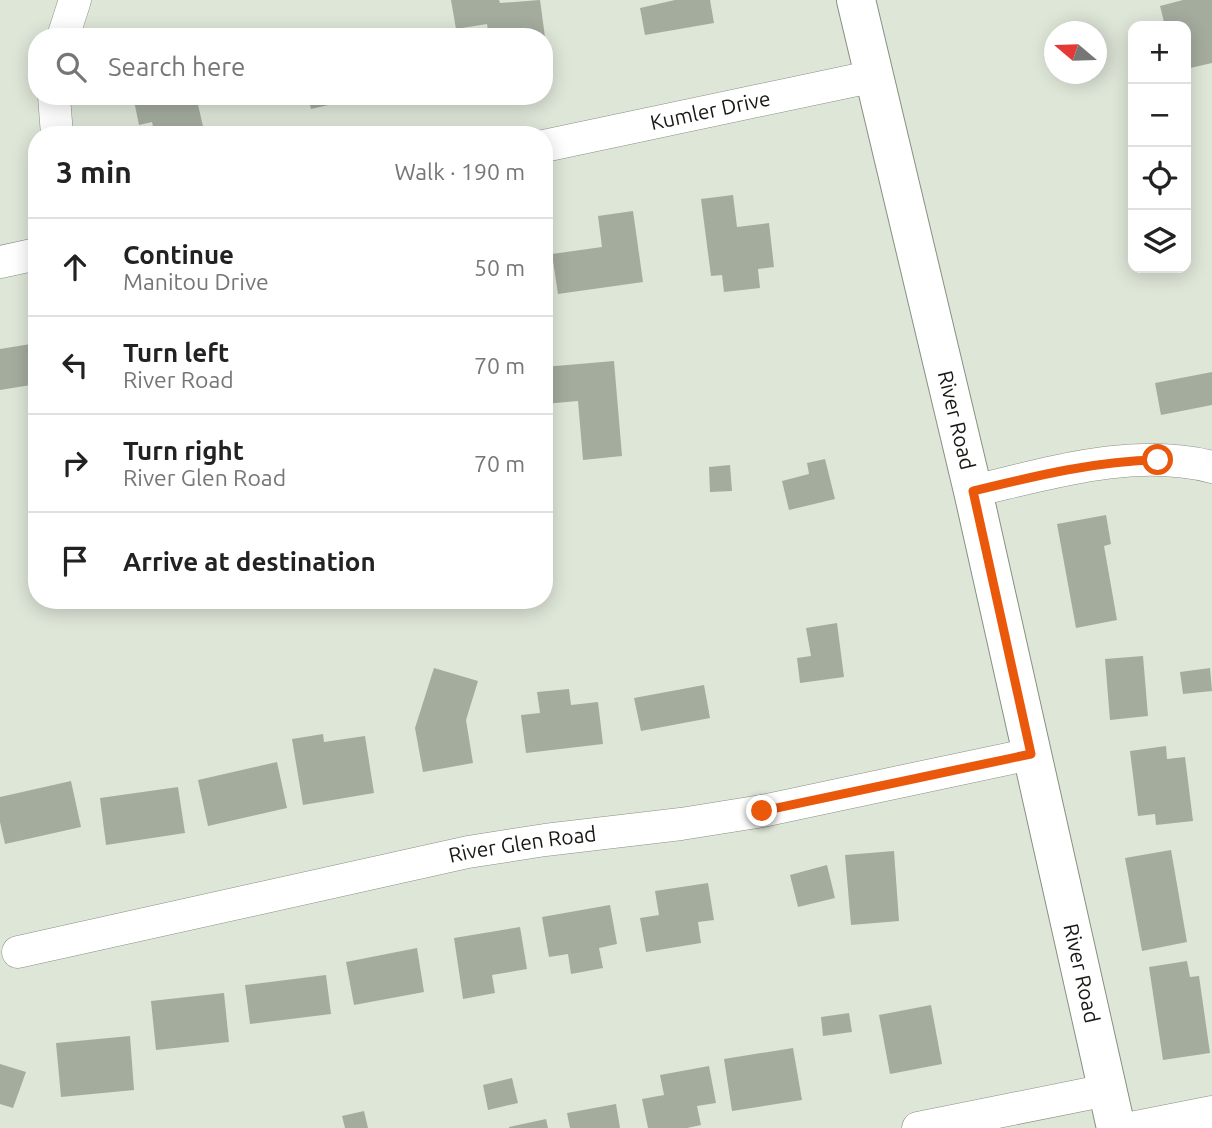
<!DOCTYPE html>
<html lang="en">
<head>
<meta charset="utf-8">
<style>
  :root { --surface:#fff; --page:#f6f6f6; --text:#222; --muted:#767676; --line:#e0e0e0 }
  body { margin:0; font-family:Ubuntu,sans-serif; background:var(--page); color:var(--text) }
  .controls { position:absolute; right:21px; top:21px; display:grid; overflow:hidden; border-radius:14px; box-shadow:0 4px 18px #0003 }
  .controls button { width:63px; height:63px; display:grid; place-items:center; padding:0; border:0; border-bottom:2px solid var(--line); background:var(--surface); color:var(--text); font:35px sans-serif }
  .compass { position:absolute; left:1044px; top:21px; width:63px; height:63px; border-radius:50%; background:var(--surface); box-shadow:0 4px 18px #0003; rotate:289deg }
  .stop { position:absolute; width:21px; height:21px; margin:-16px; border:5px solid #ea580c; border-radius:50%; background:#fff }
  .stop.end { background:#ea580c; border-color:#fff; box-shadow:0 2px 7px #0008 }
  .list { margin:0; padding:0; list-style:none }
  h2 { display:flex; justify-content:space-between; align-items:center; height:91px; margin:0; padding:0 28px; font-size:30px }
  h2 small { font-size:23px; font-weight:400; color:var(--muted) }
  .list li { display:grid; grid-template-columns:46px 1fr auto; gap:21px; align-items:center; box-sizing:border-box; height:98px; padding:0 28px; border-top:2px solid var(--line) }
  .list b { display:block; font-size:26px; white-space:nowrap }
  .list p { margin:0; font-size:23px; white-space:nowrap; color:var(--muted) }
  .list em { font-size:23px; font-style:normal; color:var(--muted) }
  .icon { flex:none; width:38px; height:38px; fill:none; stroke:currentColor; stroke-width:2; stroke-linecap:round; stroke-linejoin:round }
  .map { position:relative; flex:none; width:1212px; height:1128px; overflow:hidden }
  .search { position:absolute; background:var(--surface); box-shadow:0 4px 18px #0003; left:28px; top:28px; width:525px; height:77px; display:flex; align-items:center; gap:18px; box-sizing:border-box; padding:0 24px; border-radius:28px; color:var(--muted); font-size:26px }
  .panel { position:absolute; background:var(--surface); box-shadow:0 4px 18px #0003; left:28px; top:126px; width:525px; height:483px; border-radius:28px }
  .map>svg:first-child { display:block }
  .building { fill:#a4ac9e }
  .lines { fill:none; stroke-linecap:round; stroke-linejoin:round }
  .minor-casing { stroke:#889082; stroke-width:33 }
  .tertiary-casing { stroke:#889082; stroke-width:40 }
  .minor { stroke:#fff; stroke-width:32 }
  .tertiary { stroke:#fff; stroke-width:38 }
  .route { stroke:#ea580c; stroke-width:9 }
  .labels { text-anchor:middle; stroke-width:5; stroke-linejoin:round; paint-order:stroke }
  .street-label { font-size:21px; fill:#161914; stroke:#ebf4e5 }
</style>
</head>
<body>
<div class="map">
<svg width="1212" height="1128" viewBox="0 0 1212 1128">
  <rect width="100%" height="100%" fill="#dee6d8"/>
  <g class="building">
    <path d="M451 0H499L500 3 540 0 545 37H489L487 24 456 29Z"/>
    <path d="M675 0H710L714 23 645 35 640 8Z"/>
    <path d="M1183 0H1212V63L1186 69V26H1165L1160 6Z"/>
    <path d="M133 96H196L205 135H155L152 122 139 125Z"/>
    <path d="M308 96H363V97L311 109Z"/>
    <path d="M733 195 737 227 769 223 774 267 758 269 760 288 724 292 722 275 711 276 701 199Z"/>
    <path d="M633 211 643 282 558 294 552 254 602 247 598 216Z"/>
    <path d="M37 343V384L0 390V349Z"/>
    <path d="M614 361 622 456 583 460 578 401 544 404V367Z"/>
    <path d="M1212 372V405L1161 415 1155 383Z"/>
    <path d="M825 459 835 499 789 510 782 481 809 474 807 463Z"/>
    <path d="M730 465 732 491 710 492 709 467Z"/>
    <path d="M1106 515 1111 544 1104 546 1117 620 1076 628 1057 524Z"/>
    <path d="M837 623 844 677 800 683 797 658 811 656 806 628Z"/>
    <path d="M1143 656 1148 716 1110 720 1105 659Z"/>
    <path d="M434 668 478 681 466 720 473 763 423 772 415 728Z"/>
    <path d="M1210 668 1212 691 1183 694 1180 672Z"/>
    <path d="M704 685 710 718 641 731 634 698Z"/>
    <path d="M569 689 571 705 598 702 603 744 526 753 521 715 540 713 537 692Z"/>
    <path d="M323 734 324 742 365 736 374 793 303 805 292 739Z"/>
    <path d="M1166 746 1167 759 1185 757 1193 821 1156 825 1155 814 1138 816 1130 751Z"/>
    <path d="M277 762 287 808 208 826 198 780Z"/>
    <path d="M71 781 81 827 5 844 0 822V797Z"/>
    <path d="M178 787 185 833 106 845 100 798Z"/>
    <path d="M1171 850 1187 942 1142 951 1125 858Z"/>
    <path d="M894 851 899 921 851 925 845 855Z"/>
    <path d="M827 865 835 898 798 907 790 875Z"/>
    <path d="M708 883 714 920 698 922 701 943 646 952 640 918 659 915 655 891Z"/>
    <path d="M610 905 617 944 599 948 603 968 571 974 568 954 549 957 542 917Z"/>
    <path d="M520 927 527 969 492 975 495 993 463 999 454 938Z"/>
    <path d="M417 948 424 992 354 1005 346 962Z"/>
    <path d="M1187 961 1190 977 1199 976 1210 1053 1163 1060 1149 967Z"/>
    <path d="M326 975 331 1014 250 1024 245 985Z"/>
    <path d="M224 993 229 1042 156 1050 151 1001Z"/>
    <path d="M931 1005 942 1064 890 1074 879 1015Z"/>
    <path d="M849 1013 852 1032 823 1036 821 1017Z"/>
    <path d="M130 1036 134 1090 61 1097 56 1043Z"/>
    <path d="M793 1048 802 1100 732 1111 724 1059Z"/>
    <path d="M0 1064 26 1072 13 1108 0 1104Z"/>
    <path d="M709 1066 716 1103 697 1106 701 1125 687 1128H648L642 1099 664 1095 660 1075Z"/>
    <path d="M512 1078 518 1103 488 1110 483 1085Z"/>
    <path d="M616 1104 620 1128H570L567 1113Z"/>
    <path d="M364 1111 368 1128H345L342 1116Z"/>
    <path d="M546 1119 548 1128H509V1127Z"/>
  </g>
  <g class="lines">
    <defs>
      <g id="minor">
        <path d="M63 37 75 0"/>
        <path d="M54 96 57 135"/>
        <path id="s1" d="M544 146 875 76"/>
        <path d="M0 262 37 254"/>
        <path d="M973 491C1051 473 1133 447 1212 467"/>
        <path id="s2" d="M18 952 468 852 545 840 681 824 762 811 1031 754"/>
        <path d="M918 1128 1107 1090"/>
        <path d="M1131 1128 1212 1112"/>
      </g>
      <g id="tertiary">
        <path id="s3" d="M856 0 973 491 1116 1128"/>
      </g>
    </defs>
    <use href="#minor" class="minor-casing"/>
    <use href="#tertiary" class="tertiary-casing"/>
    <use href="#minor" class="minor"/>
    <use href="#tertiary" class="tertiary"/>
  </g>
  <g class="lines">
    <path class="route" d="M762 811 1031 754 973 491C1035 476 1095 461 1158 460"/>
  </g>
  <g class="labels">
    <g class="street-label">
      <text dy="7" stroke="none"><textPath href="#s1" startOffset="170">Kumler Drive</textPath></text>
      <text dy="7" stroke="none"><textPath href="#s3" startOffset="432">River Road</textPath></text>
      <text dy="7" stroke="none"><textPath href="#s2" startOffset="516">River Glen Road</textPath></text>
      <text dy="7" stroke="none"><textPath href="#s3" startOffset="999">River Road</textPath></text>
    </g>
  </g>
</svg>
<div class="controls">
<button>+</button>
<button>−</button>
<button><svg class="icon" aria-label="locate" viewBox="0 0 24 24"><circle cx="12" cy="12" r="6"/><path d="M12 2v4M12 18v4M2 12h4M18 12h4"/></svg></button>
<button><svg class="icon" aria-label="layers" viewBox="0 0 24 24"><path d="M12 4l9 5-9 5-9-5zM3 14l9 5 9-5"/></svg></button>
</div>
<svg class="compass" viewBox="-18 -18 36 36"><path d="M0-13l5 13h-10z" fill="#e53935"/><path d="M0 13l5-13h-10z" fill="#767676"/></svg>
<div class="stop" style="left:1158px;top:460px"></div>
<div class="stop end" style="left:762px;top:811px"></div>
<div class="search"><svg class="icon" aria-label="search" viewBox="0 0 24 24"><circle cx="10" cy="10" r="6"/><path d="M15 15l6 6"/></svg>Search here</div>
<section class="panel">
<h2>3 min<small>Walk · 190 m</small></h2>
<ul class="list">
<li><svg class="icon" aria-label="ahead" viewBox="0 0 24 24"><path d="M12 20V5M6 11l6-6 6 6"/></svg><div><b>Continue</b><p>Manitou Drive</p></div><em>50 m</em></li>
<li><svg class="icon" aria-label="left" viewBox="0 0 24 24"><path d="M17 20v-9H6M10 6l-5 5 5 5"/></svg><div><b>Turn left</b><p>River Road</p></div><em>70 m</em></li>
<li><svg class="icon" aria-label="right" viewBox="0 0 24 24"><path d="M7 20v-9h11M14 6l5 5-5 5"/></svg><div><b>Turn right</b><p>River Glen Road</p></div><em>70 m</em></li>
<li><svg class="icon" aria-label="arrive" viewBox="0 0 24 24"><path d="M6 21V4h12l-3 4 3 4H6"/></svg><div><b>Arrive at destination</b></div></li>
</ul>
</section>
</div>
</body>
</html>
